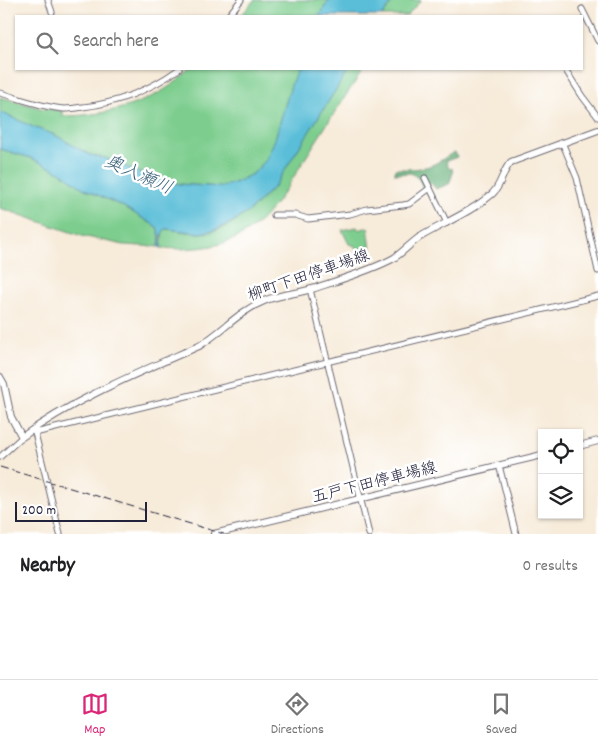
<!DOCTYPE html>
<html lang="en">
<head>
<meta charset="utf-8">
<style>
  :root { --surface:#fff; --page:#f2f2f2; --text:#202124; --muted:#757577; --line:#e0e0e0; --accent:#db2777 }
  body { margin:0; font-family:Dekko,"Klee One",sans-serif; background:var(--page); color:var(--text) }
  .controls { position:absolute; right:15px; bottom:15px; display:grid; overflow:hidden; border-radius:0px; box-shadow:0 1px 4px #0004 }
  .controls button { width:45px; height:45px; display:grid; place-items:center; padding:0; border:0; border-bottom:1px solid var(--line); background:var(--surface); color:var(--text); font:25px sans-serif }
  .scale { position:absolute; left:15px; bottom:12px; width:132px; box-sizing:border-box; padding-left:5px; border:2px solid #22223b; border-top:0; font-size:14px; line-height:18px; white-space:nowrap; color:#22223b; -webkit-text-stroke:4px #fff; paint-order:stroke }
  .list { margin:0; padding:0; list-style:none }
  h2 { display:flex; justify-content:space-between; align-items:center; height:65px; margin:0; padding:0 20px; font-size:21px }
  h2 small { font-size:16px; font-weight:400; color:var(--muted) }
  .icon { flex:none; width:28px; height:28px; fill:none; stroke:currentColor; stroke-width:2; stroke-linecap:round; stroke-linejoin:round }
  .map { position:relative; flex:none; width:598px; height:534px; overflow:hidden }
  .search { position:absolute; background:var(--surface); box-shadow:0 1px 4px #0004; left:15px; right:15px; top:15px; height:55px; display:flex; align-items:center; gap:12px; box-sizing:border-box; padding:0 18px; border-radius:0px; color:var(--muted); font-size:19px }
  .sheet { height:145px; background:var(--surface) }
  nav { display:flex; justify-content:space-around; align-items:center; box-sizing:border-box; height:70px; border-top:1px solid var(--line); background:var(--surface); font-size:14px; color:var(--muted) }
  nav a { display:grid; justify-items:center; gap:2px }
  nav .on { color:var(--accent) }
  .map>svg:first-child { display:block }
  .green { fill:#7dcd8e; stroke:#507864 }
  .forest { fill:#66b079; stroke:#44695a }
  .water { fill:#5abed8; stroke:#3e708a }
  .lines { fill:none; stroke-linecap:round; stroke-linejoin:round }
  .minor-casing { stroke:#6d6872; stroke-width:7 }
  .major-casing { stroke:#6d6872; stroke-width:8 }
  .minor { stroke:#fff; stroke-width:5 }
  .major { stroke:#fff; stroke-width:6 }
  .rail { stroke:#22223b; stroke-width:1; stroke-dasharray:8 4; stroke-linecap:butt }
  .labels { text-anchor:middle; stroke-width:5; stroke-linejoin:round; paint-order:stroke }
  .street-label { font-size:16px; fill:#22223b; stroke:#fff }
  .water-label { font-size:18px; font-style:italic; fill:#38607a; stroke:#fff }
</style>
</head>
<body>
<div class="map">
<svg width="598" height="534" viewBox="0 0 598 534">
  <rect width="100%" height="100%" fill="#fff"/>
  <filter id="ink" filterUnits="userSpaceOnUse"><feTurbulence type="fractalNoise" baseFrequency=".02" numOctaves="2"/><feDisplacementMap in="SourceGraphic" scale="10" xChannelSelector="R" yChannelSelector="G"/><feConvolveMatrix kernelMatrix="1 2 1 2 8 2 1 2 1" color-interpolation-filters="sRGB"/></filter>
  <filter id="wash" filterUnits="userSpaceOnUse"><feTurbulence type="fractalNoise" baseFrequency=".0096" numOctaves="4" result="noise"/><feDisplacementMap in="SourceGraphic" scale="20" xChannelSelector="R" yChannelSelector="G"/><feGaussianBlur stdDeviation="1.12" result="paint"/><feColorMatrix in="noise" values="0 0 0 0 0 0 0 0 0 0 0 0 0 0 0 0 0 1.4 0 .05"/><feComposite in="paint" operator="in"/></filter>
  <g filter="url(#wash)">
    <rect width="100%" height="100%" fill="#f7ebd9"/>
    <g class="green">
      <path d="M254 0H329L319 16H241Z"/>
      <path d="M394 0H421L407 16H382Z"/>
      <path d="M191 69H298L292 82 275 139 266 160 254 173 239 181 221 187 179 184 140 173 105 158 90 155 55 135 31 126 0 112V97L40 108 63 111V116C110 116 157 102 191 69Z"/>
      <path d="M349 69H364C343 99 323 130 303 162 286 189 269 220 240 236 217 249 186 250 161 248L163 230 167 229C178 230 188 233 199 233 227 233 256 207 274 187Z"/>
      <path d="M0 149 31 158 60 172 83 188 124 207 157 227 160 236 159 247 124 245 82 236 0 208Z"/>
      <path d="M357 227 359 230 368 227 371 250 358 253 355 246 349 244 342 230Z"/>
    </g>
    <path class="forest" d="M455 152 457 157 446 161 449 169 452 168 453 173 449 184 436 189 431 183 423 188 419 179 411 173 395 174V169C409 169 425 170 438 162 444 159 448 155 455 152Z"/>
    <g class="water">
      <path d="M329 0H394L382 16H319Z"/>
      <path d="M298 69H349L274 187 247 213 230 223 214 230 200 233 167 229 164 230 161 236V248L159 247 160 236 157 227 124 207 83 188 60 172 31 158 0 149V112L31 126 55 135 90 155 105 158 140 173 179 184 221 187 239 181 254 173 266 160 275 139 292 82Z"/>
    </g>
  </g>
  <g filter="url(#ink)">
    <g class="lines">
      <defs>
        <g id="minor">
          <path d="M48 0 52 12"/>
          <path d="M582 9 598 41"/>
          <path d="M228 16 241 0"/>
          <path d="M565 69 582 96 598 117"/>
          <path d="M0 93C21 99 42 107 64 109 70 109 77 108 83 107 118 103 150 90 179 69"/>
          <path d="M562 142 577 178 598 271"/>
          <path d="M425 178 447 223"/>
          <path d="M274 215H295L308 219 350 214 367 209 403 205 409 204 430 188"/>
          <path d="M310 289 369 534"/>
          <path d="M32 430 35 433 598 296"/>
          <path d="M35 433 60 534"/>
          <path d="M0 457 22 437"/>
          <path d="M499 465 516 534"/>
        </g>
        <g id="major">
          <path d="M0 377 4 384 11 417 22 437C76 398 138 373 199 346 222 332 239 311 264 301 280 294 296 294 312 289 336 281 373 270 394 258 403 252 411 243 420 237 444 223 471 212 492 194 502 185 502 171 511 162L598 130"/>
          <path d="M579 446 598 441"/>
          <path d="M214 534 542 455"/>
        </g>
      </defs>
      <use href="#minor" class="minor-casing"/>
      <use href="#major" class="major-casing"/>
      <use href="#minor" class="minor"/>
      <use href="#major" class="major"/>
      <path class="rail" d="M0 467 224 534"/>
    </g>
  </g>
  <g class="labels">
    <g class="street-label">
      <text transform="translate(308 274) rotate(-19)" y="6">柳町下田停車場線</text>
      <text transform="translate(374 481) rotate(-14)" y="6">五戸下田停車場線</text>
    </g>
    <g class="water-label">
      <text transform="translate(139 174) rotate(24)" y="6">奥入瀬川</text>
    </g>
  </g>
</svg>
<div class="controls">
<button><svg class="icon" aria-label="locate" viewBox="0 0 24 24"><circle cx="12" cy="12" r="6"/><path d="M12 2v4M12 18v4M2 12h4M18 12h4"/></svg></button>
<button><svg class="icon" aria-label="layers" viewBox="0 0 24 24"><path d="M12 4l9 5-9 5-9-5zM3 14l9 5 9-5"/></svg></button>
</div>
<div class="scale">200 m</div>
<div class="search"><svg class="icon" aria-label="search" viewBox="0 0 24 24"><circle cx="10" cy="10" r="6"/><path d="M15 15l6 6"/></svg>Search here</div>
</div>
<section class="sheet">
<h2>Nearby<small>0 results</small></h2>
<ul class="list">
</ul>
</section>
<nav>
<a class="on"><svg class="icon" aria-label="map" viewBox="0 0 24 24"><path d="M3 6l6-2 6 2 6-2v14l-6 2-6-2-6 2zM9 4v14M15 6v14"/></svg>Map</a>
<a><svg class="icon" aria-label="directions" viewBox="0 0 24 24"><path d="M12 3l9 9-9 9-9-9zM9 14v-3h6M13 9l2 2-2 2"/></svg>Directions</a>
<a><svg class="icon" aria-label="saved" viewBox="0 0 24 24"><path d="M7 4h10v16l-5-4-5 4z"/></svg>Saved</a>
</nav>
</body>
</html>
